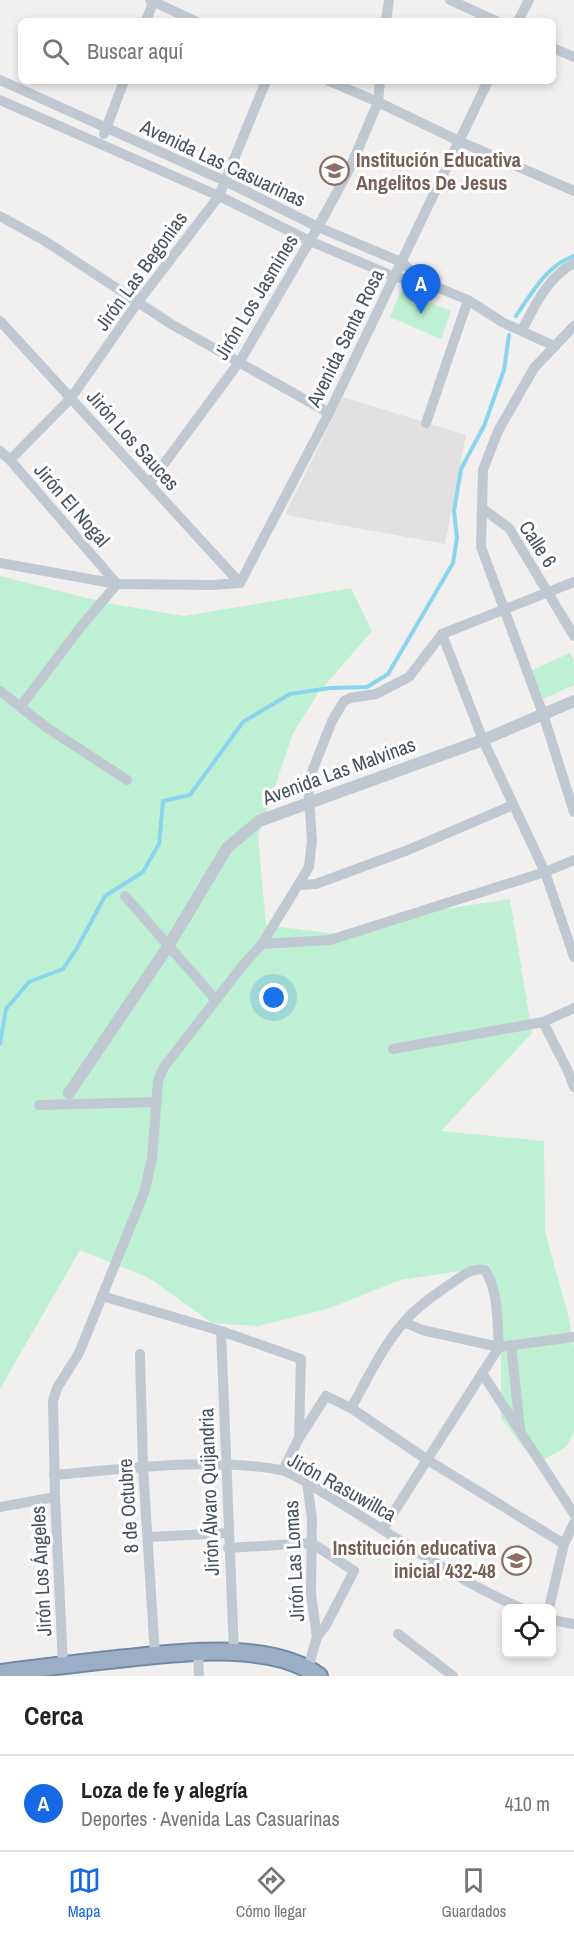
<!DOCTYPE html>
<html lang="es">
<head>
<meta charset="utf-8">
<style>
  :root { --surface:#fff; --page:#f6f6f6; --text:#222; --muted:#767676; --line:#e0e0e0; --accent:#1768e4 }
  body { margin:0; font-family:"Archivo Narrow",sans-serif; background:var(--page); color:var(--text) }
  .controls { position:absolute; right:18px; bottom:18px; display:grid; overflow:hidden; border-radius:9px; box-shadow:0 3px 9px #0003 }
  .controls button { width:54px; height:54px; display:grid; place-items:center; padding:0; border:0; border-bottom:2px solid var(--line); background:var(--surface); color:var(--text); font:30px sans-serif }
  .you { position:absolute; left:274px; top:998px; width:21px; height:21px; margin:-15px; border:4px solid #fff; border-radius:50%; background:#1a73e8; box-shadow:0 0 0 9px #1a73e833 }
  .badge { display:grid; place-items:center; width:39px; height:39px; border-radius:50%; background:var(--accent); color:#fff; font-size:20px; font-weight:700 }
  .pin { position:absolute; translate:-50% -50px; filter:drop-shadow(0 2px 3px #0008) }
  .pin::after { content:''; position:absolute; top:32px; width:21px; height:18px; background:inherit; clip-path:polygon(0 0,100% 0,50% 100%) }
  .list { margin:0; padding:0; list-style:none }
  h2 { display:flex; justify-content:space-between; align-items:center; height:78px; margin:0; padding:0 24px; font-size:26px }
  h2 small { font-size:20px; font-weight:400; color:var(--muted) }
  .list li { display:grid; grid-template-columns:39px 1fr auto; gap:18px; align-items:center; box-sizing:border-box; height:96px; padding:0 24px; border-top:2px solid var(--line) }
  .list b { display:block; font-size:22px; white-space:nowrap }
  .list p { margin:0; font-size:20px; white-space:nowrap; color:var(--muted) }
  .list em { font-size:20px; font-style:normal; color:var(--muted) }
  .icon { flex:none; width:33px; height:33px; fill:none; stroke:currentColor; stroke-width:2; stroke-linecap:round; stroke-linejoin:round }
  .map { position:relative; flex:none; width:574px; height:1676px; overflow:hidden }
  .search { position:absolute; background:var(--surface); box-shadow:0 3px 9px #0003; left:18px; right:18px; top:18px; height:66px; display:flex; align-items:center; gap:15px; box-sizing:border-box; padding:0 21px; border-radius:9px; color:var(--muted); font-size:22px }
  .sheet { height:174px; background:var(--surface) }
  nav { display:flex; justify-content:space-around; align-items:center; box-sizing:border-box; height:84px; border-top:2px solid var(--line); background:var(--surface); font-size:16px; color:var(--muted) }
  nav a { display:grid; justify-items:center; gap:3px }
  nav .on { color:var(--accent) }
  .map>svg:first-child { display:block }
  .education { fill:#e3e0e1 }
  .green { fill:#bef0d3 }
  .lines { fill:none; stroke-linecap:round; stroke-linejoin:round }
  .stream { stroke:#8ad4ed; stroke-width:4 }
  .trunk-casing { stroke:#728aaa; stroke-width:20 }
  .minor { stroke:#c0c9d1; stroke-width:10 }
  .tertiary { stroke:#c0c9d1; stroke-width:12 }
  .trunk { stroke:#9baec6; stroke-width:16 }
  .labels { text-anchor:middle; stroke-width:6; stroke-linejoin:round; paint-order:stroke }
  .education-label { font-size:20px; font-weight:bold; fill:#785e54; stroke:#fff; text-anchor:start }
  .street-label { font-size:20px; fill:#47525d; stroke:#fff }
</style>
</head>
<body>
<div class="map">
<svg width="574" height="1676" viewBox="0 0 574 1676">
  <rect width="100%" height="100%" fill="#f2efef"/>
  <path class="education" d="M343 397 466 435 445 544 285 515Z"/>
  <g class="green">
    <path d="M401 291 451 311 441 339 390 317Z"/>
    <path d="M0 576 107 603 184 616 351 588 372 631 319 692 293 733 258 836 266 925 336 934 418 913 510 899 532 1033 441 1131 544 1141 545 1231 569 1319 574 1349V1432L566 1447 536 1464 501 1418V1328L486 1267 400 1280 330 1308 258 1326 212 1323 149 1278 80 1250 0 1389Z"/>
    <path d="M570 653 574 662V685L543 699 530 671Z"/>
  </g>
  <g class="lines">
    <g class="stream">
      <path d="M516 316C531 294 547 265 574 256"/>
      <path d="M0 1044 6 1009 29 982 63 969 77 948 105 896 143 872 159 844 163 801 190 795 243 722 290 694 330 688 367 687 388 674 453 563 457 538 454 511 461 469 484 426 504 370 509 335"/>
    </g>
    <defs>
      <path id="trunk" d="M0 1673C42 1668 85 1662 127 1658 183 1652 271 1641 319 1676"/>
    </defs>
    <use href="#trunk" class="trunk-casing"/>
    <g class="minor">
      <path d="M150 0 195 21"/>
      <path d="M450 0 496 21"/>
      <path d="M146 21 154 0"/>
      <path d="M386 21 389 0"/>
      <path d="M518 21 529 0"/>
      <path d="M553 48 574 57"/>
      <path d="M0 80 225 181 318 227 401 262 424 281"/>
      <path d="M329 81 378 102 459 141 574 191"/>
      <path d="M0 100 219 196 310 241 395 277 427 283 468 300 502 322 554 346"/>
      <path d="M104 134 124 81"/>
      <path d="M0 216 45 241 171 324 329 413"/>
      <path d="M0 321 240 583"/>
      <path d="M574 326 534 368 498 431 483 470 481 547 543 714 574 812"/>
      <path d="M522 330C535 305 548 277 574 263"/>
      <path d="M426 423 468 300"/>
      <path d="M0 451 10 460 117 584 83 624 20 707"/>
      <path d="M10 460 71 398 138 302 219 196 266 81"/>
      <path d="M149 484 240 361 318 227 350 168 378 102 380 81"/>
      <path d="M483 509 509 528 574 636"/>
      <path d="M0 563 117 584 212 585 240 583 329 413 488 81"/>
      <path d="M442 634 483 740 545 872 574 957"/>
      <path d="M0 691 46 727 127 780"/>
      <path d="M299 885 316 884 408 850 513 805"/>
      <path d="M125 896 216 1000"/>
      <path d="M262 944 330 940 545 872 574 860"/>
      <path d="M543 1022 567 1069 574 1087"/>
      <path d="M393 1049 543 1022 574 1008"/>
      <path d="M39 1105 157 1102"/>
      <path d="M102 1296 221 1331 301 1359 299 1438"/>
      <path d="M221 1331 234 1652"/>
      <path d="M511 1345 520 1428"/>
      <path d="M140 1354 143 1468 155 1655"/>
      <path d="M482 1373 574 1514"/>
      <path d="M351 1408C367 1380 383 1345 405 1321 418 1306 435 1294 452 1283 462 1276 472 1267 485 1270 499 1292 497 1322 499 1347L422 1330 404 1322"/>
      <path d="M283 1470 299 1438 326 1396 351 1408 426 1459 564 1544"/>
      <path d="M54 1475C125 1469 212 1457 281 1470 295 1473 323 1493 337 1501 398 1538 455 1580 521 1608"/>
      <path d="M307 1483 312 1518 311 1594 317 1637"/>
      <path d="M0 1507 55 1497"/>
      <path d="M383 1529 499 1347 574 1337"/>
      <path d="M149 1537 228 1533"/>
      <path d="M228 1548 312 1543 354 1571 326 1625 317 1637 308 1668"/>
      <path d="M549 1608 564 1544 574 1523"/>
      <path d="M552 1620 574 1624"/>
      <path d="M398 1634 453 1676"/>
      <path d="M198 1651 199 1676"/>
      <path d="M63 1665 55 1497 53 1401 57 1388 79 1353 144 1193 152 1159 158 1081 164 1067 243 965 262 944 309 867 312 840 308 782 332 721 344 701 350 698 376 694 409 677 442 634 574 582"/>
    </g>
    <path class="tertiary" d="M69 1093 169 945 227 848 259 821 483 740 574 701"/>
    <use href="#trunk" class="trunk"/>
  </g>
  <defs>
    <symbol id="school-ring" viewBox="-11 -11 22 22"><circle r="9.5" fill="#fff" stroke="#8d6e63" stroke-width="1.5"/><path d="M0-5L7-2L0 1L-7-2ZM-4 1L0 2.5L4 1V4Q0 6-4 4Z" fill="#8d6e63"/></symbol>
  </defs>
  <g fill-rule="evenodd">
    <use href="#school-ring" x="318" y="154" width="33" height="33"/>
    <use href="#school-ring" x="500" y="1544" width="33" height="33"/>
  </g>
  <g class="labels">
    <g class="education-label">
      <text x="356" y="167">Institución Educativa<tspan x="356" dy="23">Angelitos De Jesus</tspan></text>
      <text x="496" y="1555" text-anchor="end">Institución educativa<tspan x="496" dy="23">inicial 432-48</tspan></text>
    </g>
    <g class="street-label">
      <text transform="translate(223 163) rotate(25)" y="7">Avenida Las Casuarinas</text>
      <text transform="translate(141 271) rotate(-54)" y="7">Jirón Las Begonias</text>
      <text transform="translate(256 297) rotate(-59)" y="7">Jirón Los Jasmines</text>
      <text transform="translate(345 338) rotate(-64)" y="7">Avenida Santa Rosa</text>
      <text transform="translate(133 440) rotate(48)" y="7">Jirón Los Sauces</text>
      <text transform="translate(72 505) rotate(49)" y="7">Jirón El Nogal</text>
      <text transform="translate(538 544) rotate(57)" y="7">Calle 6</text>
      <text transform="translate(339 771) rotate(-20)" y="7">Avenida Las Malvinas</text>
      <text transform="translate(342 1487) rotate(29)" y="7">Jirón Rasuwillca</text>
      <text transform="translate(209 1492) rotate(-92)" y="7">Jirón Álvaro Quijandria</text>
      <text transform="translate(128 1506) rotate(-94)" y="7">8 de Octubre</text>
      <text transform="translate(294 1561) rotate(-93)" y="7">Jirón Las Lomas</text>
      <text transform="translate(41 1571) rotate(-93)" y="7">Jirón Los Ángeles</text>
    </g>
  </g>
</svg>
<div class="controls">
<button><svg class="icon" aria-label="locate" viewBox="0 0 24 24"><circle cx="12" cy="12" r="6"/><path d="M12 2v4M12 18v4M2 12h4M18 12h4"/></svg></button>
</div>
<div class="you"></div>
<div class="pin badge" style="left:421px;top:314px">A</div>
<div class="search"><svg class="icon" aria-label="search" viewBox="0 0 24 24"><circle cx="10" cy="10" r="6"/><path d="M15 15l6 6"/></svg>Buscar aquí</div>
</div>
<section class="sheet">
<h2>Cerca<small></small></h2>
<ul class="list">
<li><span class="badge">A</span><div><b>Loza de fe y alegría</b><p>Deportes · Avenida Las Casuarinas</p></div><em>410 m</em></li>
</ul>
</section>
<nav>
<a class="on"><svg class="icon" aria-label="map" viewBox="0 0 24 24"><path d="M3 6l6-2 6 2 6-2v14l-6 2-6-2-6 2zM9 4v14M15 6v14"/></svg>Mapa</a>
<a><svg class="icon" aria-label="directions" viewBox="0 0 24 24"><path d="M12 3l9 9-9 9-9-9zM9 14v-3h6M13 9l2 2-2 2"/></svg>Cómo llegar</a>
<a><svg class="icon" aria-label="saved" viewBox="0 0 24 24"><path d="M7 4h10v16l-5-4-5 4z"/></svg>Guardados</a>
</nav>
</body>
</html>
